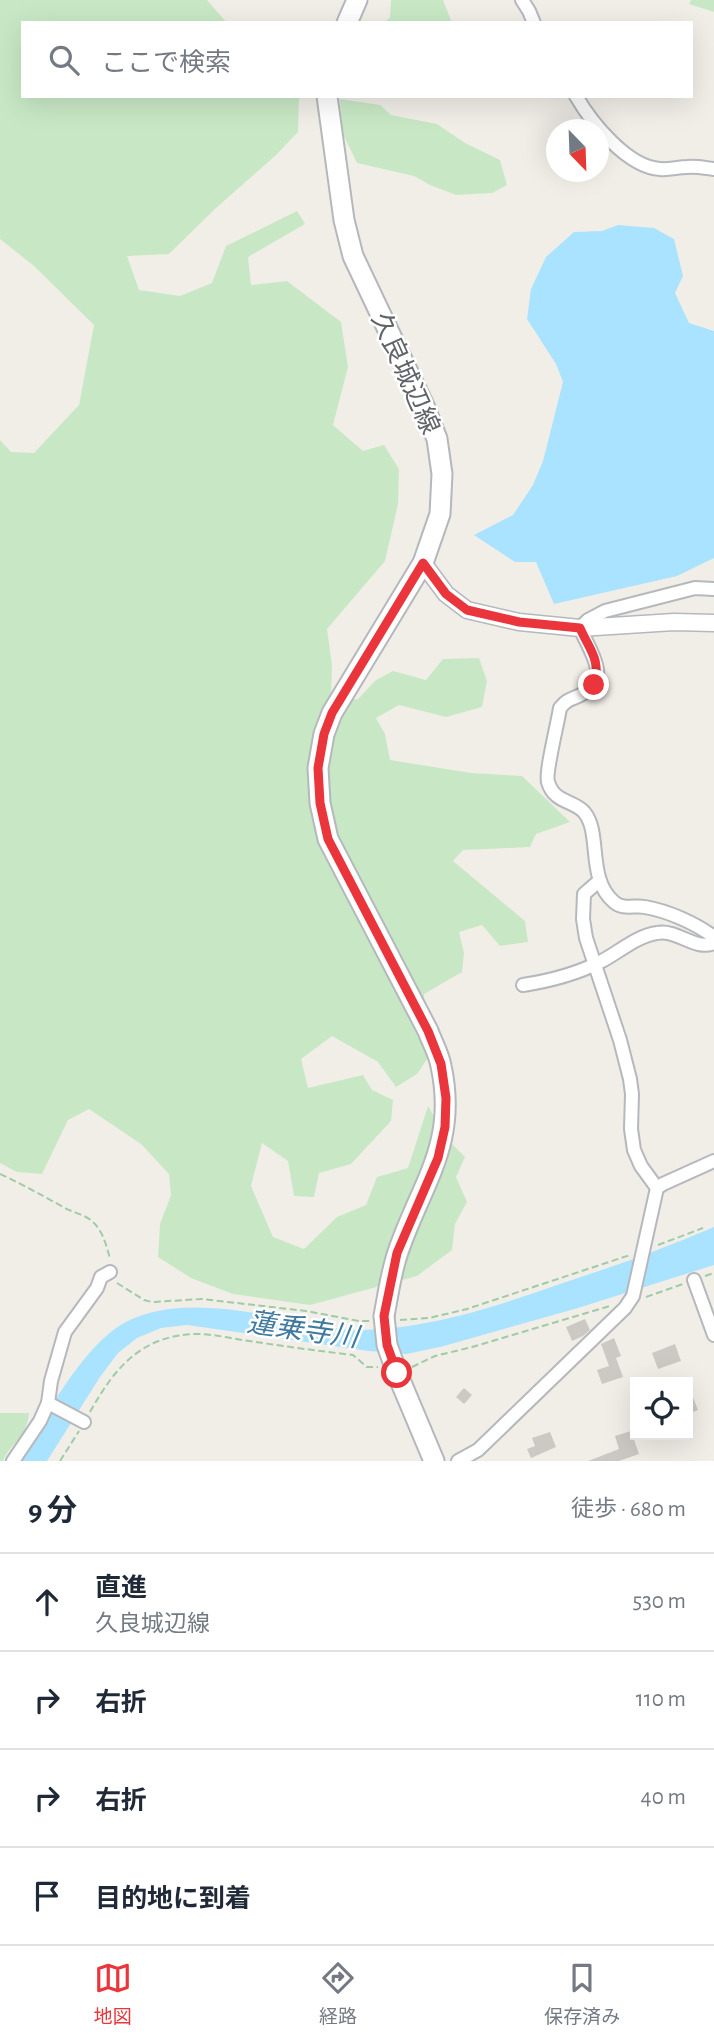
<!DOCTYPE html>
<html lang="ja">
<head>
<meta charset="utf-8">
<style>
  :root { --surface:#fff; --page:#f6f6f7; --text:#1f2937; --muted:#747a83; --line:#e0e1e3; --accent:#e9353b }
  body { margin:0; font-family:"Alegreya Sans","Noto Sans JP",sans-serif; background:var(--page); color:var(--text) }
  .controls { position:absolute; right:21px; bottom:21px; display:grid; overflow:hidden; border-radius:0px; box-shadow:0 7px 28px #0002 }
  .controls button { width:63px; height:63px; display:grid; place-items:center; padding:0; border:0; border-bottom:2px solid var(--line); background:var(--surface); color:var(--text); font:35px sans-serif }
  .compass { position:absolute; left:546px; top:119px; width:63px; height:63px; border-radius:50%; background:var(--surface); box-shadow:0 7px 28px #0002; rotate:157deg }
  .stop { position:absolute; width:21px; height:21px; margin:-16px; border:5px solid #e9353b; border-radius:50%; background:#fff }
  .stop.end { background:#e9353b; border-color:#fff; box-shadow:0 2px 7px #0008 }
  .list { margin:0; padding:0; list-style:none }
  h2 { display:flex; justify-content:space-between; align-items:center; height:91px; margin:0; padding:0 28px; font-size:30px }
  h2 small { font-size:23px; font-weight:400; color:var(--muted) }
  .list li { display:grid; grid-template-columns:46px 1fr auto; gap:21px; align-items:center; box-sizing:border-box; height:98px; padding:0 28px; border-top:2px solid var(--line) }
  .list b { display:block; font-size:26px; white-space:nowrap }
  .list p { margin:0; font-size:23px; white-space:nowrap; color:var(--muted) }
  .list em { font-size:23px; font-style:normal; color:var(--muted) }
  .icon { flex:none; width:38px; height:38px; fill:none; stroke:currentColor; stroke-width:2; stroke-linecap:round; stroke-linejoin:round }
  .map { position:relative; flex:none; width:714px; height:1461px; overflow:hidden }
  .search { position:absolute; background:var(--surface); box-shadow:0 7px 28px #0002; left:21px; right:21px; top:21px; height:77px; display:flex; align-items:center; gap:18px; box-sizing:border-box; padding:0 24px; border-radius:0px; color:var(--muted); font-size:26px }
  .sheet { height:483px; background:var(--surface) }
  nav { display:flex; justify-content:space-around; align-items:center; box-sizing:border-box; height:98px; border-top:2px solid var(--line); background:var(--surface); font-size:19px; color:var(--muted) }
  nav a { display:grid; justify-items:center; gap:4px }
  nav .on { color:var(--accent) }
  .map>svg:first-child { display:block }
  .green { fill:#c8e8c5 }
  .water { fill:#aae3ff }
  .building { fill:#ccc9c5 }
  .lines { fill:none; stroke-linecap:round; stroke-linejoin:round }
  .minor-casing { stroke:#b5b8bc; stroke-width:16 }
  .tertiary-casing { stroke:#b5b8bc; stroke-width:19 }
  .secondary-casing { stroke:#b4b8bc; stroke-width:23 }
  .path { stroke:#9fcba6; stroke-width:2; stroke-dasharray:7 3.5; stroke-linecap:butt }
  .minor { stroke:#fff; stroke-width:12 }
  .tertiary { stroke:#fff; stroke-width:16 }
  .secondary { stroke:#fff; stroke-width:19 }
  .secondary-bridge-casing { stroke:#b4b8bc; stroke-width:23; stroke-linecap:butt }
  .secondary-bridge { stroke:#fff; stroke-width:19 }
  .route { stroke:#e9353b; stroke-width:9 }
  .labels { text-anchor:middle; stroke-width:5; stroke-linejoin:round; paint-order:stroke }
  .street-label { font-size:26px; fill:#5f6468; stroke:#fff }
  .water-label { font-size:28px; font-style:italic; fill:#3f79a0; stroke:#fff }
</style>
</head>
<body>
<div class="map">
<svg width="714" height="1461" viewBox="0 0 714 1461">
  <rect width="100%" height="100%" fill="#f1eee8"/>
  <g class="green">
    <path d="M0 0H207L227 23H23V96H299L298 132 275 156 216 208 169 254 127 256 139 290 180 296 212 283 226 246 297 211 305 224 248 257 251 285 287 281 341 322 348 367 333 425 363 451 384 445 399 469 398 504 385 561 327 629 332 665 331 702 358 699 376 680 393 671 426 680 443 659 479 658 487 681 482 707 446 717 399 705 376 718 385 734 390 760 471 773 522 776 570 822 536 834 530 847 463 850 453 861 525 921 528 942 500 946 482 925 459 932 464 953 462 972 424 994 425 1015 439 1041 417 1074 396 1087 378 1062 332 1036 301 1059 308 1088 363 1075 372 1090 393 1100 391 1121 351 1164 319 1173 314 1197 294 1196 288 1161 262 1143 251 1186 273 1237 304 1249 337 1217 366 1205 377 1177 408 1168 428 1106 447 1139 465 1157 456 1177 467 1202 455 1224 452 1250 417 1276 310 1305 233 1294 191 1278 158 1257 160 1224 171 1195 169 1174 141 1144 89 1109 68 1120 42 1174 17 1172 0 1163V440L11 452 34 453 79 405 94 325 34 266 0 239Z"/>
    <path d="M391 0H443L452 23H382L390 18Z"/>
    <path d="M691 0H714V12L689 4Z"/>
    <path d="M340 99 380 105 391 115 437 124 465 143 500 160 507 185 492 193 456 195 430 185 414 176 357 163 342 132Z"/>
    <path d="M0 1413H29C26 1440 12 1440 3 1461H0Z"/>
  </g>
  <g class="water">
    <path d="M618 225 654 228 674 239 683 276 675 293 689 323 714 331V558L677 576 554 604 536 562H515L474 535 513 515 533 485 543 461 563 382 556 364 527 319 531 289 546 257 574 232 602 231Z"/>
    <path d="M714 1227V1265L578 1308 444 1346 407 1354 369 1351 187 1325 161 1328 137 1338 118 1353 100 1377 47 1461H18C44 1420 81 1347 124 1323 177 1294 254 1313 311 1323 326 1325 343 1331 358 1330 428 1329 494 1307 560 1284 612 1267 663 1249 714 1227Z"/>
  </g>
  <g class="building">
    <path d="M585 1319 590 1330 583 1336 572 1341 566 1327Z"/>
    <path d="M614 1338 621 1356 616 1358 623 1377 602 1384 597 1370 609 1366 601 1344Z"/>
    <path d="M675 1344 681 1361 658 1369 652 1353Z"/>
    <path d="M688 1385 698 1410 688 1414Z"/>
    <path d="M464 1388 472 1395 464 1404 456 1397Z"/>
    <path d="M631 1431 639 1454 619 1461H588L619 1449 615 1436Z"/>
    <path d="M550 1432 556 1447 531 1458 527 1449 535 1446 532 1438Z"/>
  </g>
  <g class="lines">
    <defs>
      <g id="minor">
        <path d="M522 0 529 11 534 23"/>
        <path d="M576 96C591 122 627 167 660 169 669 170 678 167 687 167 696 166 705 168 714 169"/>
        <path d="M714 589 695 588 605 611 588 620 580 628C588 648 612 678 584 693 573 700 569 697 560 708 558 722 545 773 548 782 554 803 573 800 584 812 602 833 586 878 614 902 623 910 634 905 645 907 668 911 695 923 714 937"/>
        <path d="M599 881 584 894 583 919 586 938 620 1040 630 1079 632 1094 631 1129 634 1150 641 1166 657 1188"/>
        <path d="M523 985C549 981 576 974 600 962 618 953 636 936 657 933 677 929 695 951 714 943"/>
        <path d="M694 1280 714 1335"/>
        <path d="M48 1403 84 1422"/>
        <path d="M13 1461 40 1421 48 1403 51 1381 65 1332 97 1288 101 1277 110 1272"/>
        <path d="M458 1461 478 1450 625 1308 633 1296 657 1188 663 1184 714 1161"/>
      </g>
      <path id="tertiary" d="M423 563 446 594 467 610 519 622 580 628 674 622 714 623"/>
      <g id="secondary">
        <path d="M347 23 357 0"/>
        <path d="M327 96 344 220 353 256 425 408 437 439 442 474 440 514 423 563 332 713 324 734 318 768 320 803 328 839 428 1031C432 1042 439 1054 441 1066 458 1144 421 1184 398 1252 391 1272 388 1295 384 1316"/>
        <path d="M397 1373 434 1461"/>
      </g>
    </defs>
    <use href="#minor" class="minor-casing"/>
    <use href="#tertiary" class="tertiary-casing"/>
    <use href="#secondary" class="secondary-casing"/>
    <g class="path">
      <path d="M0 1174C22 1184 43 1196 65 1208 74 1213 87 1215 94 1223 103 1232 107 1247 110 1259"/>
      <path d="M658 1245 703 1228"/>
      <path d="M705 1276 714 1273"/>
      <path d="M117 1283 144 1300 152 1302 202 1299 306 1311 359 1321H370"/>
      <path d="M646 1297 683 1284"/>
      <path d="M400 1320 429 1318 467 1309 630 1255"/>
      <path d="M412 1367 435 1356 472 1347 610 1306"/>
      <path d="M90 1412C115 1367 142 1335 197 1334 216 1334 237 1340 256 1342 288 1347 320 1351 353 1355L367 1367H378"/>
      <path d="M60 1461 79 1431"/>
    </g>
    <use href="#minor" class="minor"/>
    <use href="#tertiary" class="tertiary"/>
    <use href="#secondary" class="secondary"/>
    <defs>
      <path id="secondary-bridge" d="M384 1316 387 1345 397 1373"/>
    </defs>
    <use href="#secondary-bridge" class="secondary-bridge-casing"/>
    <use href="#secondary-bridge" class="secondary-bridge"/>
  </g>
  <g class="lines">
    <path class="route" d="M397 1373 387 1345 384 1316 397 1253 438 1158 445 1127 446 1098 441 1064 428 1031 328 839 320 803 318 768 324 734 332 713 423 563 446 594 467 610 519 622 580 628C590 651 601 659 594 685"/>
  </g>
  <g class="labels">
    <g class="street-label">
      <text transform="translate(406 373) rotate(66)" y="9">久良城辺線</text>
    </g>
    <g class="water-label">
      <text transform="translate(303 1329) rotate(8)" y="10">蓮乗寺川</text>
    </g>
  </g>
</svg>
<div class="controls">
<button><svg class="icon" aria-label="locate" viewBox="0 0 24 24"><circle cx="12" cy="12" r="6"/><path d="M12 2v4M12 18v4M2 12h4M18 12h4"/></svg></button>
</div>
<svg class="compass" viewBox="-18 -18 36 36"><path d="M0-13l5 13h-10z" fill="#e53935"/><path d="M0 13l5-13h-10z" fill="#747a83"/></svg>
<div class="stop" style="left:397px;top:1373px"></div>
<div class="stop end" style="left:594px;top:685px"></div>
<div class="search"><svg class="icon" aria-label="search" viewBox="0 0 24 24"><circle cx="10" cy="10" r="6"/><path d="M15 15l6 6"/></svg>ここで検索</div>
</div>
<section class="sheet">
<h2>9 分<small>徒歩 · 680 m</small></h2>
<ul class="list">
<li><svg class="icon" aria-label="ahead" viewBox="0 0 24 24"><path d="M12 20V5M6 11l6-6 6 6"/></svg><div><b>直進</b><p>久良城辺線</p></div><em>530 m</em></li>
<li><svg class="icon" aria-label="right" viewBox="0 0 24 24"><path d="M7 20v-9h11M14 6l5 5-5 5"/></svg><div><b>右折</b></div><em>110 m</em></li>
<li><svg class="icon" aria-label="right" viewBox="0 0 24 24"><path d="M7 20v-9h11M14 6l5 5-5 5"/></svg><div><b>右折</b></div><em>40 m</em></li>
<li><svg class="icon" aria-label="arrive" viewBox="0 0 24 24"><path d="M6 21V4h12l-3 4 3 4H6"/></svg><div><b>目的地に到着</b></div></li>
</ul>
</section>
<nav>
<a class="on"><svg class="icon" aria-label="map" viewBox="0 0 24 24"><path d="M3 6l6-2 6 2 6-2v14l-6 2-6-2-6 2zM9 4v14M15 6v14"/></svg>地図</a>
<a><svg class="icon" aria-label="directions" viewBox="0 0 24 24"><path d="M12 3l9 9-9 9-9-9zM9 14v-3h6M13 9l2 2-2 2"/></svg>経路</a>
<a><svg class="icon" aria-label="saved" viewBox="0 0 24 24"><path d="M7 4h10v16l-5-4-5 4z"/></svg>保存済み</a>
</nav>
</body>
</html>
